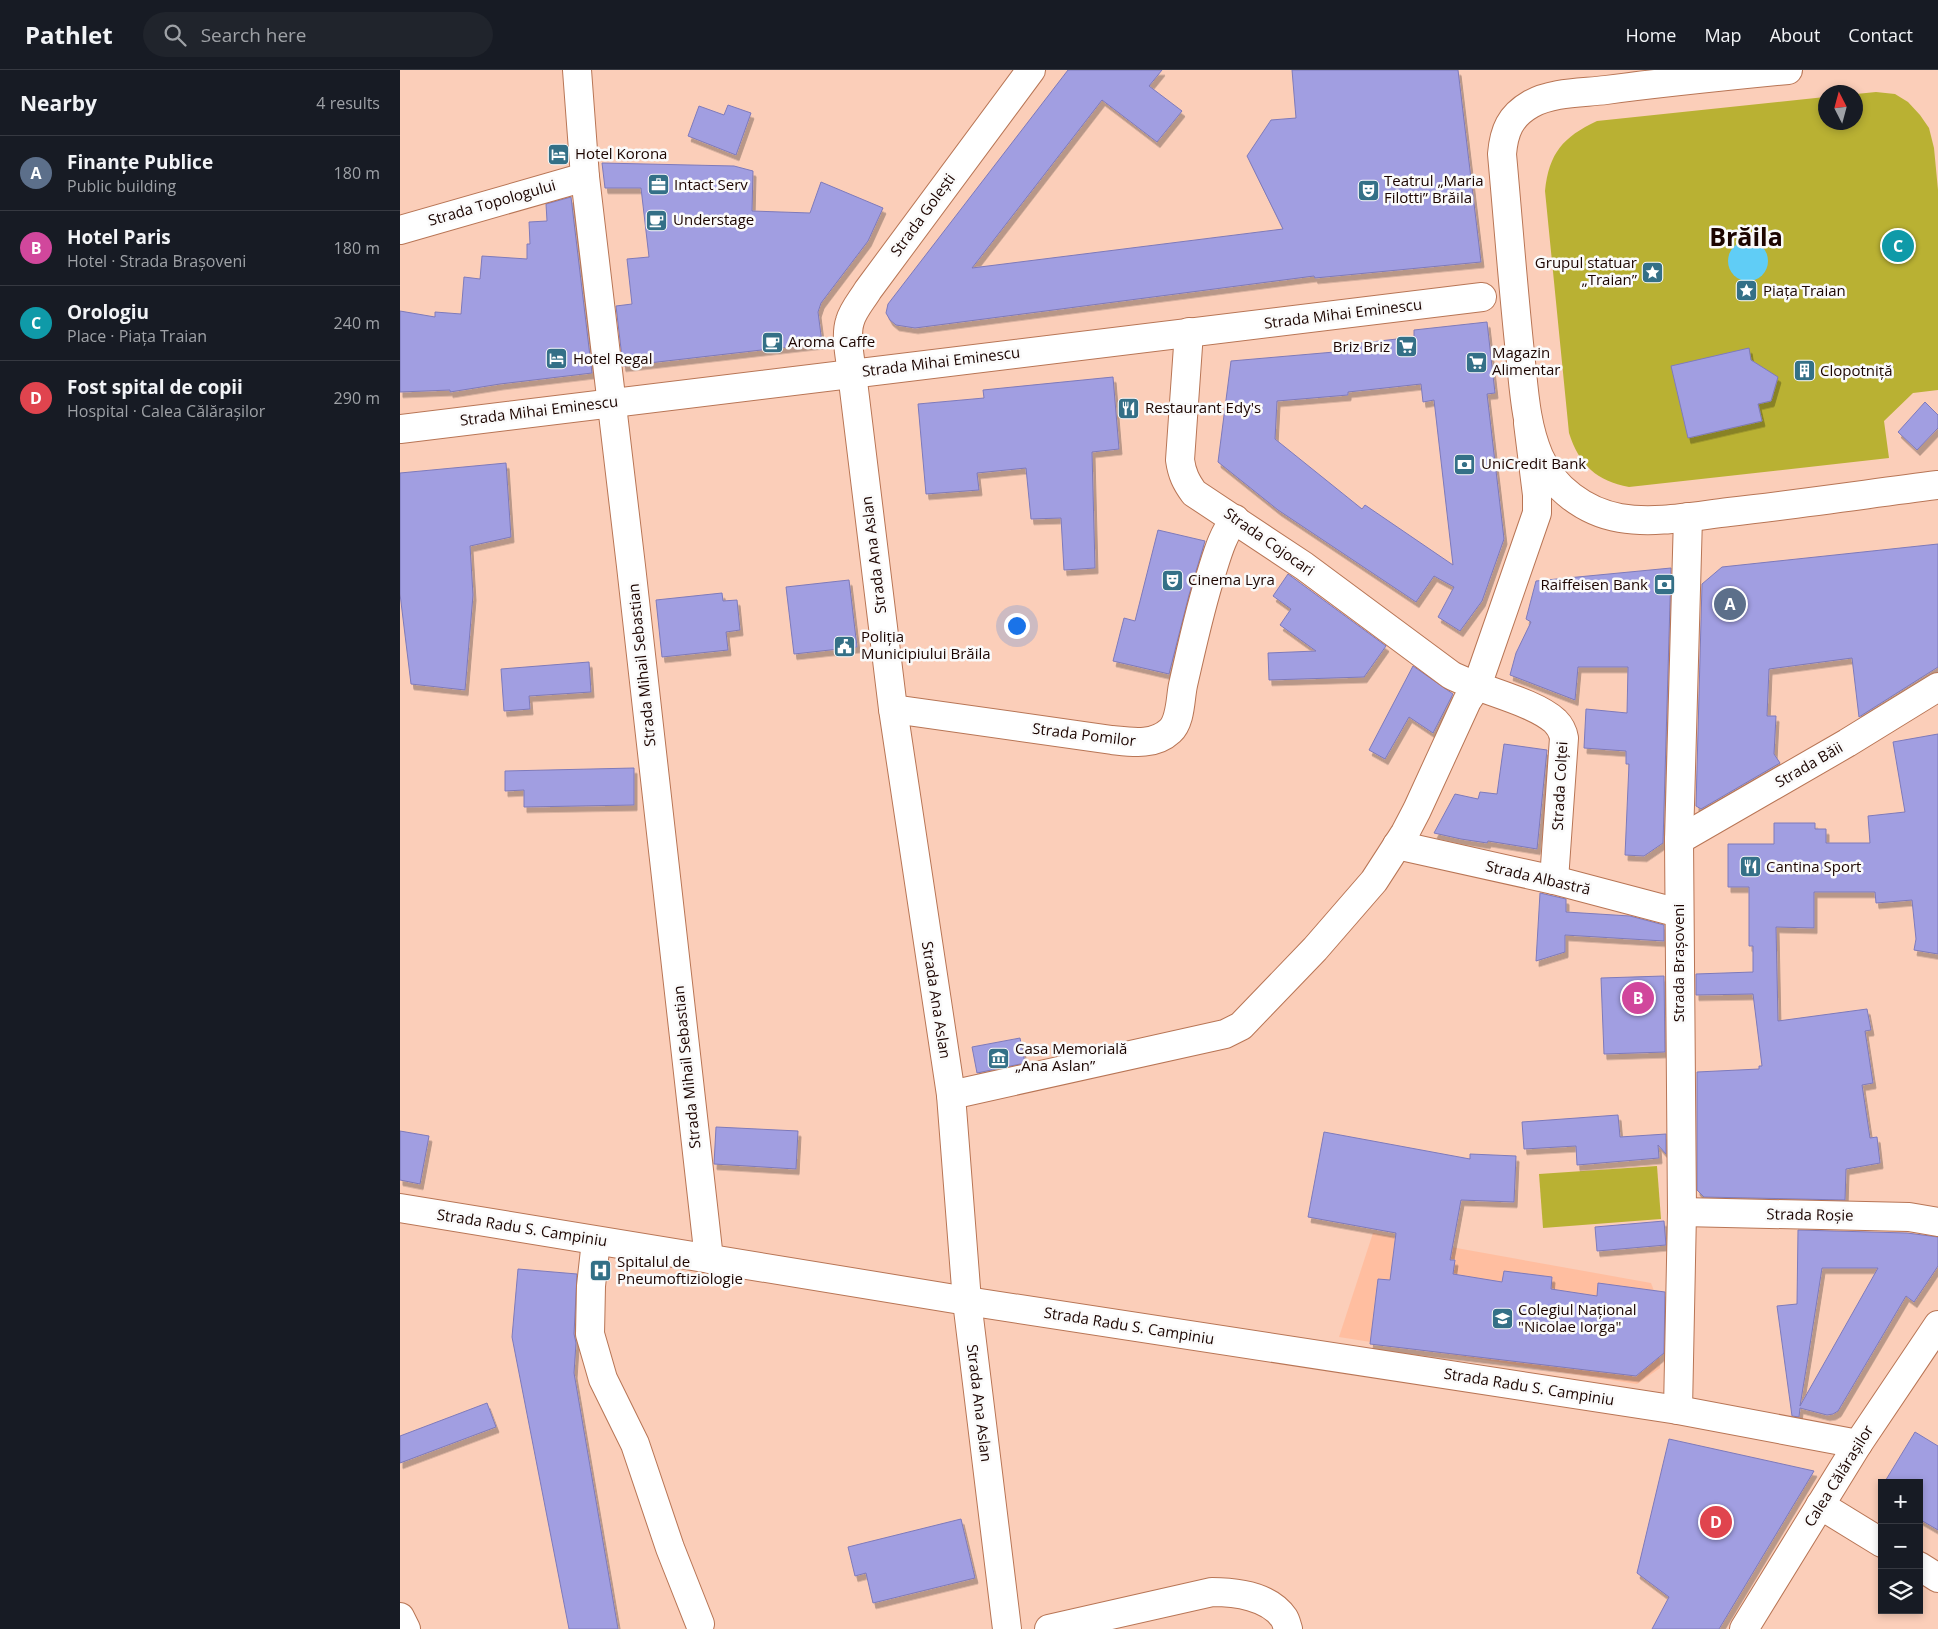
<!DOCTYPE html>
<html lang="en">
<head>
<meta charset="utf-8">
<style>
  :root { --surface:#171b24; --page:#20242c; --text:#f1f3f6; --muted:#9ea1a6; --line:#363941; --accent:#d93025 }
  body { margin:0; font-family:"Open Sans",sans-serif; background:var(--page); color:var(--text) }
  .controls { position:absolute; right:15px; bottom:15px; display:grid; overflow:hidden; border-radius:0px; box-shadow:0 2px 8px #0003 }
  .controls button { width:45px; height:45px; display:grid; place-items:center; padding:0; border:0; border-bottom:1px solid var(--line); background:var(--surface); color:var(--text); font:25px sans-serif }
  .compass { position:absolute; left:1418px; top:15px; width:45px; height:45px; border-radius:50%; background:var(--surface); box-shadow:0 2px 8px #0003; rotate:354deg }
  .you { position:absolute; left:616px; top:555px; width:18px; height:18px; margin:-12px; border:4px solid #fff; border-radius:50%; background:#1a73e8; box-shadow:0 0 0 8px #1a73e833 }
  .badge { display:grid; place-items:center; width:32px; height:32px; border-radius:50%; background:var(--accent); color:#fff; font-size:16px; font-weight:700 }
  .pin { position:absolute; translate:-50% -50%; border:2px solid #fff; box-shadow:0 1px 5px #0006 }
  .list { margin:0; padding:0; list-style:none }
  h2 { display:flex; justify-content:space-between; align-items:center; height:65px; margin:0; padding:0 20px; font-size:21px }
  h2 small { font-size:16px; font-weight:400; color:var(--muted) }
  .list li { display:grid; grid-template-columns:32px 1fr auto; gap:15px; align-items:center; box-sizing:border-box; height:75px; padding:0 20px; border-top:1px solid var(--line) }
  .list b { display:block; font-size:19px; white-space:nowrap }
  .list p { margin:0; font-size:16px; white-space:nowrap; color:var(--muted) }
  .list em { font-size:16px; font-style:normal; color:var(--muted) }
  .icon { flex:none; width:28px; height:28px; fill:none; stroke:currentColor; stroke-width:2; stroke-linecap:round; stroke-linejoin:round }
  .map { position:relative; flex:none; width:1538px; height:1559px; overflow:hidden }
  header { display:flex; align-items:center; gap:30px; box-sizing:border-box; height:70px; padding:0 25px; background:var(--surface); border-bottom:1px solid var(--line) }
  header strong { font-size:24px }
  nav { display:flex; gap:28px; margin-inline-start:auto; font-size:18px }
  .search { width:350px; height:45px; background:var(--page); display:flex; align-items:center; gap:12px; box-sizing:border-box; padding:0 18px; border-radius:28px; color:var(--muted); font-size:19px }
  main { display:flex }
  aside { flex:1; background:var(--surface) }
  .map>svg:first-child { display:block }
  .built { fill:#ffbea0 }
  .green { fill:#b9b133 }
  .water { fill:#60cdf6 }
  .building { fill:#a19ee1; stroke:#7e7aba; fill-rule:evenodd; filter:url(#shadow) }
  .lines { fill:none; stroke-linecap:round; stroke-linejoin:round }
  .minor-casing { stroke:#b87555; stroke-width:30 }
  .major-casing { stroke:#b87555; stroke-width:30 }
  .minor { stroke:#fff; stroke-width:28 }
  .major { stroke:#fff; stroke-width:28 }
  .labels { text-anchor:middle; stroke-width:5; stroke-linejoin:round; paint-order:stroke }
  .poi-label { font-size:15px; fill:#1c0500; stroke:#fafafa; text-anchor:start }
  .street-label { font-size:15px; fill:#1c0500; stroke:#fafafa }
  .town-label { font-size:25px; font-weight:bold; fill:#1c0500; stroke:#fafafa }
</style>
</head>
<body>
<header>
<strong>Pathlet</strong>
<div class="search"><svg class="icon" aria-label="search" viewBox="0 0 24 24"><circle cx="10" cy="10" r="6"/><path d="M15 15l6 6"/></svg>Search here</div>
<nav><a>Home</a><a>Map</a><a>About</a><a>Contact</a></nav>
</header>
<main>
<aside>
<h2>Nearby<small>4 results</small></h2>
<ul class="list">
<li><span class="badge" style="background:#5c6f8a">A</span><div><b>Finanțe Publice</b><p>Public building</p></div><em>180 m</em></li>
<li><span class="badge" style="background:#d1479c">B</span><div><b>Hotel Paris</b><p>Hotel · Strada Brașoveni</p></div><em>180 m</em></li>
<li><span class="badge" style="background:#0f9aa8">C</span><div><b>Orologiu</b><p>Place · Piața Traian</p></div><em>240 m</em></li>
<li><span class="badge" style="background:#e0444e">D</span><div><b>Fost spital de copii</b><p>Hospital · Calea Călărașilor</p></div><em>290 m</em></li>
</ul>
</aside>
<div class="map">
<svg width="1538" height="1559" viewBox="0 0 1538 1559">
  <defs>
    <filter id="shadow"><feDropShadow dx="3" dy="5.5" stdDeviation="0" flood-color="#0004"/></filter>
  </defs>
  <rect width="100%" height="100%" fill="#fbceb9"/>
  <path class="built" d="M973 1163 1251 1213 1258 1231 1260 1298 1237 1314 939 1267Z"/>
  <g class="green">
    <path d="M1476 22 1495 24 1508 32 1520 45 1529 58 1534 78 1538 120V320L1513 323 1484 351 1489 388 1229 417C1197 411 1179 395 1169 363L1145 121C1149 83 1163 67 1197 51L1425 27 1426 52H1456V24Z"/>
    <path d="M1257 1096 1261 1149 1143 1158 1139 1104Z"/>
  </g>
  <circle class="water" cx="1348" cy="191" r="20"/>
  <g class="building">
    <path d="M668 0H762L749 16 782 41 757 72 702 30 572 198 883 159 847 86 871 50 896 48 892 0H1058L1081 192 915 208 914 206 515 258 496 255 490 250 486 243 488 234Z"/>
    <path d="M328 35 351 43 336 85 288 66 299 36 324 45Z"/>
    <path d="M202 93 334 96 353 101 352 141 410 143 421 112 483 138 468 171 421 233 418 242 422 273 223 296 216 236 232 234 227 189 249 187 241 118H205Z"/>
    <path d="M171 127 192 303 100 314 50 322V320L0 322V241L35 247V242L61 244 64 207 80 209 82 186 127 189V174H130L129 152 147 151 146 134Z"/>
    <path d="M1087 252 1095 323 1087 324 1104 469 1082 531 1060 561 1038 547 1054 517 1034 506 1016 532 878 440 818 392 831 291 946 281 945 275 1014 267V260ZM1021 314 1023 332 1034 330 1053 495 965 435 962 439 875 369 877 331 948 325V322Z"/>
    <path d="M1349 278 1351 290 1378 307 1371 331 1358 334 1362 351 1288 368 1271 296Z"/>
    <path d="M713 307 719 379 692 382 695 498 664 500 661 448 631 449 626 398 577 403 579 420 526 424 518 334 584 328 583 320Z"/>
    <path d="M1525 332 1538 345V358L1517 380 1498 362Z"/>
    <path d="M106 393 111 467 70 476 73 525 65 620 11 614 0 524V403Z"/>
    <path d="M758 460 805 471 789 525 769 604 713 591 724 548 735 551Z"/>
    <path d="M1538 474V597L1459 647 1452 588 1369 599 1367 646H1376L1374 684 1380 693 1301 739 1296 736 1302 514 1322 497Z"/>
    <path d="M1271 498 1263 773 1244 786 1225 785 1229 694H1226V681L1184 678 1186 639 1227 643 1228 597H1178L1175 630 1110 605 1116 583 1131 552 1126 549 1136 511Z"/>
    <path d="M888 504 986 576 964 607 869 610 868 583 916 581 880 555 891 539 873 526Z"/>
    <path d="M449 510 457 577 394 584 386 517Z"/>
    <path d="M322 523 323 531 337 530 340 560 326 562 328 580 262 587 256 530Z"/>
    <path d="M189 592 191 622 129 626 130 639 104 641 101 599Z"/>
    <path d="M1013 596 1053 624 1033 663 1009 647 985 689 969 680Z"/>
    <path d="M1538 664V884L1514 880 1516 869 1512 830 1476 833 1475 822H1414V858L1376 857 1378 951 1467 939 1471 960 1465 961 1473 1013 1462 1015 1470 1068 1477 1067 1480 1093 1446 1099 1445 1130 1304 1127 1297 1120V1002L1359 999V996H1362L1353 924 1296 925V904L1353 902V876H1349V817H1328V774H1374V753H1415V759H1426V773H1470L1468 746 1505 742 1493 672Z"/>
    <path d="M1104 674 1147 680 1137 779 1088 771 1087 773 1061 769 1034 763 1055 724 1078 729 1080 722 1097 724Z"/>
    <path d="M234 698V735L124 737V720L105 721V701Z"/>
    <path d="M1140 823 1166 829V842L1230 846 1264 855V871L1165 865V882L1136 891Z"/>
    <path d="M1264 906 1265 982 1204 984 1201 908Z"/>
    <path d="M620 968 625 993 577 1003 572 977Z"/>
    <path d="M1218 1045 1220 1067 1266 1064V1084L1258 1075 1259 1088 1177 1095 1176 1076 1124 1079 1122 1052Z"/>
    <path d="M316 1057 398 1061 396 1099 314 1094Z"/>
    <path d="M0 1061 29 1066 20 1114 0 1110Z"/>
    <path d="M924 1062 1070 1089V1084L1116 1086 1114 1132 1061 1130 1050 1190H1055L1053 1204 1102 1212 1104 1201 1152 1207 1151 1219 1197 1226 1198 1213 1265 1222 1264 1283 1236 1306 970 1274 978 1209 990 1210 996 1163 908 1147Z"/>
    <path d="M1264 1151 1266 1175 1197 1181 1195 1157Z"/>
    <path d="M1398 1160 1507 1163 1538 1167V1196L1514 1232 1506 1226 1438 1341 1433 1344 1427 1345 1400 1338 1399 1347 1392 1346 1377 1236 1397 1234ZM1422 1198H1478L1400 1336 1409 1281Z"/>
    <path d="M118 1199 177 1204 174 1264 176 1273 174 1303 218 1559H169L112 1267Z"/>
    <path d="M87 1333 96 1357 0 1393V1366Z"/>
    <path d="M1515 1362 1538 1376V1460L1519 1449V1413H1484Z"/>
    <path d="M1269 1369 1414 1401 1319 1559H1252L1269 1527 1237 1503Z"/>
    <path d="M561 1449 575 1508 473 1533 466 1503 455 1506 448 1477Z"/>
  </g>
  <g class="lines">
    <defs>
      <g id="minor">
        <path d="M177 0 185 107 231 496 309 1189"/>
        <path d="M0 160 185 107"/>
        <path d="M789 262 780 390C782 404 786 412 794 423L904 496 1051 605C1079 620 1133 631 1155 651 1160 656 1163 662 1164 668L1154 810"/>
        <path d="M0 359 1082 227"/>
        <path d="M493 639 712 670C731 672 754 676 770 661 781 651 780 629 783 615 792 576 800 538 812 501 818 482 823 464 835 449"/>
        <path d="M1279 770 1447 673 1538 617"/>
        <path d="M997 775 1154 810 1279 843"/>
        <path d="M551 1025 493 639 452 303C450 287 445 266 450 251 453 240 462 230 468 220L631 0"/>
        <path d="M0 1138 567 1231 1278 1340 1458 1374"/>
        <path d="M1282 1142 1509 1147 1538 1152"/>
        <path d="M196 1171 191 1216 190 1264 203 1309 235 1374 270 1478 300 1554"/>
        <path d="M1278 1340 1282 1142 1279 770 1288 447"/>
        <path d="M1420 1435 1482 1473"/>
        <path d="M1519 1496 1538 1508"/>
        <path d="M0 1547 6 1559"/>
        <path d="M649 1559 812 1522C835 1522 869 1526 884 1548 886 1551 887 1556 888 1559"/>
      </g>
      <g id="major">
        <path d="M1388 0C1327 6 1266 12 1206 20 1182 23 1153 22 1131 34 1110 46 1104 61 1102 84 1108 150 1113 217 1120 283 1124 318 1125 353 1139 386 1153 418 1185 442 1220 448 1255 454 1294 446 1329 442 1399 434 1468 424 1538 415"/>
        <path d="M607 1559 567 1231 551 1025 825 964 841 956 915 879 974 811 1005 763 1017 740 1067 631 1077 616 1137 443V425L1128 353"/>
        <path d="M1344 1559 1458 1374 1538 1255"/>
      </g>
    </defs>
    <use href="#minor" class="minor-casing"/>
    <use href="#major" class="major-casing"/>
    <use href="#minor" class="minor"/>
    <use href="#major" class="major"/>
  </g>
  <defs>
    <symbol id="hotel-square" viewBox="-11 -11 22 22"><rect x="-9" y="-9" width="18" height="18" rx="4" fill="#347087" stroke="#fafafa"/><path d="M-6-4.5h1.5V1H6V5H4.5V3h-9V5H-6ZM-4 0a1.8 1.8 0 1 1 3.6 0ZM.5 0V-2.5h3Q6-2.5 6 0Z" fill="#fff"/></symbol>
    <symbol id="office-square" viewBox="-11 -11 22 22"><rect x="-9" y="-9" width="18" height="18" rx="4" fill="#347087" stroke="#fafafa"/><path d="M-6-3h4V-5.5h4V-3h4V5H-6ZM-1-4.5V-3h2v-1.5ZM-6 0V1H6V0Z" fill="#fff"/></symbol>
    <symbol id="theatre-square" viewBox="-11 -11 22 22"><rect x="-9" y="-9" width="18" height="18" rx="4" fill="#347087" stroke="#fafafa"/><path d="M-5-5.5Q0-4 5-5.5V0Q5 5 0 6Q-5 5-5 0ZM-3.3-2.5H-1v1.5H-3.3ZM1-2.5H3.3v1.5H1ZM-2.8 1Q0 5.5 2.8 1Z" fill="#fff"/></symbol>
    <symbol id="cafe-square" viewBox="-11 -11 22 22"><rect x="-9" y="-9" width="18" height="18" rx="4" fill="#347087" stroke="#fafafa"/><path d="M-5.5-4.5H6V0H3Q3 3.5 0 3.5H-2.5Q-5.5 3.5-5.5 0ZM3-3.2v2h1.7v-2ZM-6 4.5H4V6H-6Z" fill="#fff"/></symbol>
    <symbol id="sight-square" viewBox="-11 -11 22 22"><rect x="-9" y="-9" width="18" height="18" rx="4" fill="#347087" stroke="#fafafa"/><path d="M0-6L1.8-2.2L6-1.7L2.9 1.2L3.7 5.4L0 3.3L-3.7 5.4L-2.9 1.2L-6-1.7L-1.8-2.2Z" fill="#fff"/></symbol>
    <symbol id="supermarket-square" viewBox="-11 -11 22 22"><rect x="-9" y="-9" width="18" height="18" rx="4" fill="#347087" stroke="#fafafa"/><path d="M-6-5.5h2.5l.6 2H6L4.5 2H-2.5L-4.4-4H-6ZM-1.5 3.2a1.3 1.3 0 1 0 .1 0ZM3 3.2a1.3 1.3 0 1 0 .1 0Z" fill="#fff"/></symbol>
    <symbol id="building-square" viewBox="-11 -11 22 22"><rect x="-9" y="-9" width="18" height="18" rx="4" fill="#347087" stroke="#fafafa"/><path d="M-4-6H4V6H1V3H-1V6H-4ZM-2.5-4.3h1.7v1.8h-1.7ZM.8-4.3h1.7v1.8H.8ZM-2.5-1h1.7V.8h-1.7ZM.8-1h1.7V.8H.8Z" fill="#fff"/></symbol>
    <symbol id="restaurant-square" viewBox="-11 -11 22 22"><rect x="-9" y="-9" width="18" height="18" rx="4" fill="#347087" stroke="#fafafa"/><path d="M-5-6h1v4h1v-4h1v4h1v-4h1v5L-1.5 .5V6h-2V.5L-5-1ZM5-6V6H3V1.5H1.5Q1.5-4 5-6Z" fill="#fff"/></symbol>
    <symbol id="bank-square" viewBox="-11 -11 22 22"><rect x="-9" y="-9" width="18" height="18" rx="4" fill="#347087" stroke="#fafafa"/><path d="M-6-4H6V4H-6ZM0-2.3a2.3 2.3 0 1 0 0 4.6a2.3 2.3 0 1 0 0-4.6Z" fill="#fff"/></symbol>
    <symbol id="civic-square" viewBox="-11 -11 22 22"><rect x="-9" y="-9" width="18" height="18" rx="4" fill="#347087" stroke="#fafafa"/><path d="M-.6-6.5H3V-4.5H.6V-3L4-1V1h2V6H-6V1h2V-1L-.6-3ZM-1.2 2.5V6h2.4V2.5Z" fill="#fff"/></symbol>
    <symbol id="museum-square" viewBox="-11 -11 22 22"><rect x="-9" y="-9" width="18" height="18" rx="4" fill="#347087" stroke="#fafafa"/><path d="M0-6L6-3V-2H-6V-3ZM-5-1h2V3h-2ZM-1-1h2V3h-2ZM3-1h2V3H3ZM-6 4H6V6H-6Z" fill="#fff"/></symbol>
    <symbol id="hospital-square" viewBox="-11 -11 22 22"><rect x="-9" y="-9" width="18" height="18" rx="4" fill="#347087" stroke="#fafafa"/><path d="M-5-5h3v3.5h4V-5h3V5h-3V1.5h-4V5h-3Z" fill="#fff"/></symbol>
    <symbol id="university-square" viewBox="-11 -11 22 22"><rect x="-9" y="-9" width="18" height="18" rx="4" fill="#347087" stroke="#fafafa"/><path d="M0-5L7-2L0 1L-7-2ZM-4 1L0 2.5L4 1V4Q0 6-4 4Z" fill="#fff"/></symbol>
  </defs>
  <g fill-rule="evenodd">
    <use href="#hotel-square" x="146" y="72" width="25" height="25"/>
    <use href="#office-square" x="246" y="102" width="25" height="25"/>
    <use href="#theatre-square" x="956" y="108" width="25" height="25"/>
    <use href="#cafe-square" x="244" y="138" width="25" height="25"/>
    <use href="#sight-square" x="1240" y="190" width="25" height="25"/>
    <use href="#sight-square" x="1334" y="208" width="25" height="25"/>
    <use href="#cafe-square" x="360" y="260" width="25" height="25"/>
    <use href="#supermarket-square" x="994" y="264" width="25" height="25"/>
    <use href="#hotel-square" x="144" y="276" width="25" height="25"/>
    <use href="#supermarket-square" x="1064" y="280" width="25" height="25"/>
    <use href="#building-square" x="1392" y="288" width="25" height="25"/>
    <use href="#restaurant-square" x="716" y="326" width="25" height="25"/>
    <use href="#bank-square" x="1052" y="382" width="25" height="25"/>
    <use href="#theatre-square" x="760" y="498" width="25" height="25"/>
    <use href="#bank-square" x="1252" y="502" width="25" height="25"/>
    <use href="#civic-square" x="432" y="564" width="25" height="25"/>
    <use href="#restaurant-square" x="1338" y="784" width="25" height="25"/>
    <use href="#museum-square" x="586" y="976" width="25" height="25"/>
    <use href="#hospital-square" x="188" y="1188" width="25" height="25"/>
    <use href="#university-square" x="1090" y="1236" width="25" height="25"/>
  </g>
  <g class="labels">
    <g class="poi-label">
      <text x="175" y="89">Hotel Korona</text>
      <text x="984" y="116">Teatrul „Maria<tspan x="984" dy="17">Filotti” Brăila</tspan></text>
      <text x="274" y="120">Intact Serv</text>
      <text x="273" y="155">Understage</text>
      <text x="1237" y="198" text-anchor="end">Grupul statuar<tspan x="1237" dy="17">„Traian”</tspan></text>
      <text x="1363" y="226">Piața Traian</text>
      <text x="388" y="277">Aroma Caffe</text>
      <text x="990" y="282" text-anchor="end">Briz Briz</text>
      <text x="1092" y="288">Magazin<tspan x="1092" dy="17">Alimentar</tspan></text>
      <text x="173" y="294">Hotel Regal</text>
      <text x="1420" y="306">Clopotniță</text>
      <text x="745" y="343">Restaurant Edy's</text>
      <text x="1081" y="399">UniCredit Bank</text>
      <text x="788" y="515">Cinema Lyra</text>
      <text x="1248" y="520" text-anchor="end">Raiffeisen Bank</text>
      <text x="461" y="572">Poliția<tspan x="461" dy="17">Municipiului Brăila</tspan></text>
      <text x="1366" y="802">Cantina Sport</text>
      <text x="615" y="984">Casa Memorială<tspan x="615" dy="17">„Ana Aslan”</tspan></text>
      <text x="217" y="1197">Spitalul de<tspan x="217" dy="17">Pneumoftiziologie</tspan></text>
      <text x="1118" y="1245">Colegiul Național<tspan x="1118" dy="17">"Nicolae Iorga"</tspan></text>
    </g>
    <g class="street-label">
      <text transform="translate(92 133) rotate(-16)" y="5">Strada Topologului</text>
      <text transform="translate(523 145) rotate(-54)" y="5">Strada Golești</text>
      <text transform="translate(943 244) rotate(-7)" y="5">Strada Mihai Eminescu</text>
      <text transform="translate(541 292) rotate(-7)" y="5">Strada Mihai Eminescu</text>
      <text transform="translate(139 341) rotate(-7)" y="5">Strada Mihai Eminescu</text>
      <text transform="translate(869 472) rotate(35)" y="5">Strada Cojocari</text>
      <text transform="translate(474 485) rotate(-97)" y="5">Strada Ana Aslan</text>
      <text transform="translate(242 595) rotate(-96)" y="5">Strada Mihail Sebastian</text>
      <text transform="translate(684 665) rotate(7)" y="5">Strada Pomilor</text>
      <text transform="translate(1409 695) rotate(-30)" y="5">Strada Băii</text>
      <text transform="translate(1160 716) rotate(-87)" y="5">Strada Colței</text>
      <text transform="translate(1138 808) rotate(13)" y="5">Strada Albastră</text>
      <text transform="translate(1279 893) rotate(-90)" y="5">Strada Brașoveni</text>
      <text transform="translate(536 930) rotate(81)" y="5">Strada Ana Aslan</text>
      <text transform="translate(287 997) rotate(-96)" y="5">Strada Mihail Sebastian</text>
      <text transform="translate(1410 1145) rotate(1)" y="5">Strada Roșie</text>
      <text transform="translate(122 1158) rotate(9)" y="5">Strada Radu S. Campiniu</text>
      <text transform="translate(729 1256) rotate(9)" y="5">Strada Radu S. Campiniu</text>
      <text transform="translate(1129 1317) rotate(9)" y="5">Strada Radu S. Campiniu</text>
      <text transform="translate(579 1333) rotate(83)" y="5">Strada Ana Aslan</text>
      <text transform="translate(1439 1406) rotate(-58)" y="5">Calea Călărașilor</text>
    </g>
    <g class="town-label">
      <text x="1346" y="176">Brăila</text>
    </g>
  </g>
</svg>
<div class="controls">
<button>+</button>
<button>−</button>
<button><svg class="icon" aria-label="layers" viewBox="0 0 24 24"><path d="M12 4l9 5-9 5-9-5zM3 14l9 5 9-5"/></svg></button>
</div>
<svg class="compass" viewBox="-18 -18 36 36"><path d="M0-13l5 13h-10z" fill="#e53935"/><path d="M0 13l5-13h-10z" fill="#9ea1a6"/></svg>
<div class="you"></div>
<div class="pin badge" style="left:1330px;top:534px;background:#5c6f8a">A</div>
<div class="pin badge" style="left:1238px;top:928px;background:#d1479c">B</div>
<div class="pin badge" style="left:1498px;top:176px;background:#0f9aa8">C</div>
<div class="pin badge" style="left:1316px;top:1452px;background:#e0444e">D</div>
</div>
</main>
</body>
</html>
